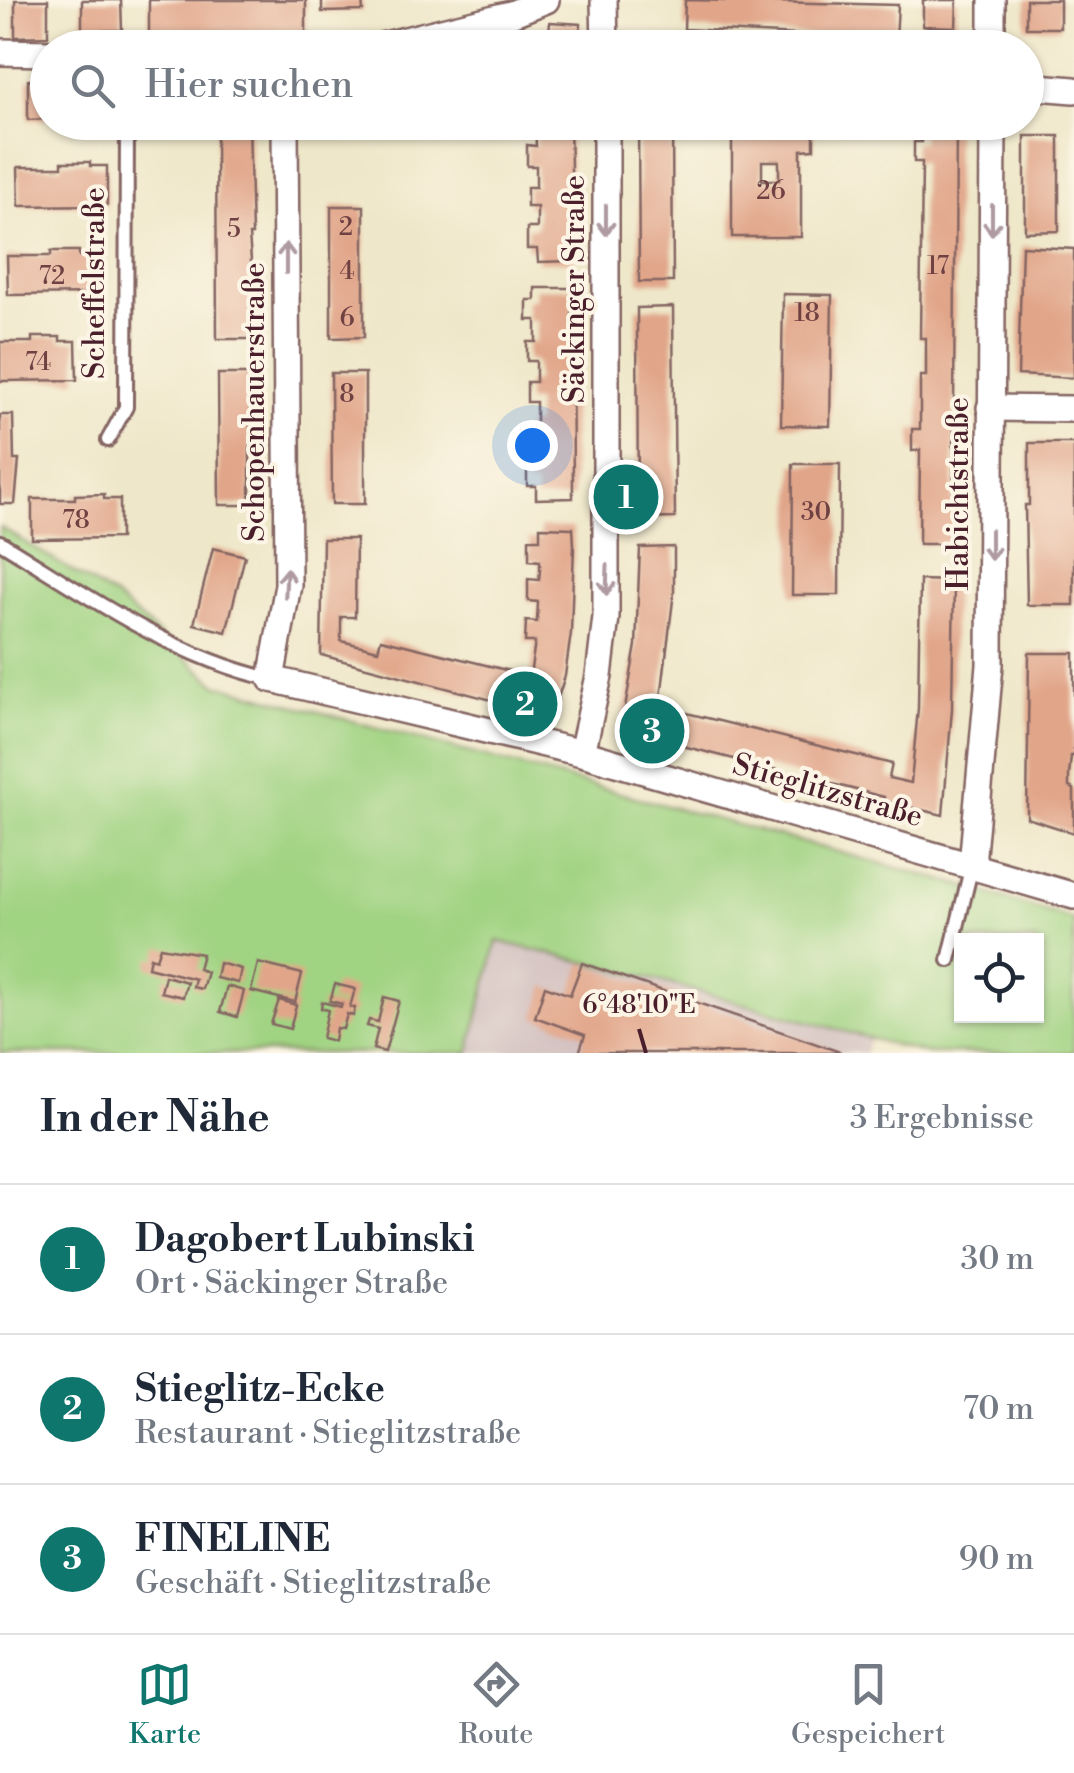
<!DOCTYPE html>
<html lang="de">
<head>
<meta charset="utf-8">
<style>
  :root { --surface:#fff; --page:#f6f6f7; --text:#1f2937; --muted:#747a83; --line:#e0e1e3; --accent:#0f766e }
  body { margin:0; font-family:"Libre Bodoni",serif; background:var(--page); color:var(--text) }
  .controls { position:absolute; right:30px; bottom:30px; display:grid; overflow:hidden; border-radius:0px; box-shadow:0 2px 8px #0004 }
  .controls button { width:90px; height:90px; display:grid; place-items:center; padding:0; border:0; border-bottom:2px solid var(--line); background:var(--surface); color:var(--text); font:50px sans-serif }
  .you { position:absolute; left:532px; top:445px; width:35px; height:35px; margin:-25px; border:8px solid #fff; border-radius:50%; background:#1a73e8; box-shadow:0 0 0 15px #1a73e833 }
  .badge { display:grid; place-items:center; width:65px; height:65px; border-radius:50%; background:var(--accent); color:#fff; font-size:32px; font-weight:700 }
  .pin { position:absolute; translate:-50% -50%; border:5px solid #fff; box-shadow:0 2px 10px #0006 }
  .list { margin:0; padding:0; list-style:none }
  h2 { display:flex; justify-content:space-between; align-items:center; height:130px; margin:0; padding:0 40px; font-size:42px }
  h2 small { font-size:32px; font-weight:400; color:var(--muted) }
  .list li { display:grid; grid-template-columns:65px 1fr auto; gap:30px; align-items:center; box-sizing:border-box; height:150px; padding:0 40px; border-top:2px solid var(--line) }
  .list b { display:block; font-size:38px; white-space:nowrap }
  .list p { margin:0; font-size:32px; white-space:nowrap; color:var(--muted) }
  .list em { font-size:32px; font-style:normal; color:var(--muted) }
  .icon { flex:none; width:55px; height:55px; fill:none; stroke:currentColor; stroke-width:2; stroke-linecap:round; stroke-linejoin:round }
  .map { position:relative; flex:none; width:1074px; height:1053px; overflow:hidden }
  .search { position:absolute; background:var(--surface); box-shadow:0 2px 8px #0004; left:30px; right:30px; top:30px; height:110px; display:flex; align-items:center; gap:25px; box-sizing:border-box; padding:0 35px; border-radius:55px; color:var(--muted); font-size:38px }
  .sheet { height:580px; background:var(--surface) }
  nav { display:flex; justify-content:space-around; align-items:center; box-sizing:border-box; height:140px; border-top:2px solid var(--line); background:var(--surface); font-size:28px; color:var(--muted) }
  nav a { display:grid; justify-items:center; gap:5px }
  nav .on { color:var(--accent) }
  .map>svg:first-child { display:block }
  .industrial { fill:#d1bfbf }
  .green { fill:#a0d382; stroke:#757956; stroke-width:2.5; fill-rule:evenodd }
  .building { fill:#e1a68a; fill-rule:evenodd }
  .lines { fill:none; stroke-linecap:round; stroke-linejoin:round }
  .lane-casing { stroke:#846562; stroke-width:18 }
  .street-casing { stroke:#846562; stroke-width:30 }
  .lane { stroke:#fff; stroke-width:12 }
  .street { stroke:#fff; stroke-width:25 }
  .oneway { stroke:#ae9aa0 }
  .ticks { fill:none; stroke:#4a1f2b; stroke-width:4 }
  .labels { text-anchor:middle; stroke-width:8; stroke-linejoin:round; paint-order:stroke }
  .number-label { font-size:25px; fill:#704143 }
  .street-label { font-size:30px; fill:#4a1f2b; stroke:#fcf5e5 }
  .ticks-label { font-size:25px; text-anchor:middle; fill:#4a1f2b; stroke:#fcf5e5; stroke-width:8; stroke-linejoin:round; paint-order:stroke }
</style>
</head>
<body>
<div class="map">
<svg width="1074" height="1053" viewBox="0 0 1074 1053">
  <rect width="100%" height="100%" fill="#fcf5e5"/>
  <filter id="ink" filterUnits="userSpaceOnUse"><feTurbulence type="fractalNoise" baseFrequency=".01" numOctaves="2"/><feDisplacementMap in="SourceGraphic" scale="20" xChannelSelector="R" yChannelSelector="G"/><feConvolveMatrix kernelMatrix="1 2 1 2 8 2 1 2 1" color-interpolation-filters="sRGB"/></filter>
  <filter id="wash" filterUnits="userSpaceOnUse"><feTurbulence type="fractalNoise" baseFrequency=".0048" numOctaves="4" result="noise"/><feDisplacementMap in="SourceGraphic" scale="40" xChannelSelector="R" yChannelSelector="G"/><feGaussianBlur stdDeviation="2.25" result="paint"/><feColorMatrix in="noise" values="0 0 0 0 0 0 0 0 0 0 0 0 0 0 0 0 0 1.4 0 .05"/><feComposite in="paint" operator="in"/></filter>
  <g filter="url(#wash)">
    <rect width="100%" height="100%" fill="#efe7c9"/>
    <path class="industrial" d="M497 940 619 970 870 1038 865 1053H469Z"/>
    <path class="green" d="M0 527 116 598 216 684 953 883 1074 920V1053H924L619 970 497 941 469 1053H0ZM962 941H1036V1016H962Z"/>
    <g id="blocks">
      <g class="building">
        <path d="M15 0H48V36L15 37Z"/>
        <path d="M82 0H121L122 30 82 31Z"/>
        <path d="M149 0H306V33L149 35Z"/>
        <path d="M322 0H362L363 11 322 12Z"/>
        <path d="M685 0 898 5 896 40 684 29Z"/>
        <path d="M923 0H957L956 27 923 26Z"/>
        <rect x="1026" y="0" width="34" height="28"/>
        <path d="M550 22 581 24 580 36 549 34Z"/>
        <path d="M28 80H48V119L28 120Z"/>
        <path d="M216 122H249L252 235H249L252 273 249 339H217Z"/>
        <path d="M535 122H570L573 261 538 262 537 249H527V228H537V207H527V187H536V166H527V145L536 146Z"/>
        <path d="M638 122H672L673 282H639Z"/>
        <path d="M732 123H814V149L801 150V237H732ZM762 161H779V180H762Z"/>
        <path d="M922 130 956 131 953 544H919L920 450 912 451V429H920V376H926V338H920L922 162H914V142H922Z"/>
        <path d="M1025 136H1059V231L1025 232Z"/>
        <path d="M62 162H90V166H107V205L19 206 18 167H62Z"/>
        <path d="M331 206H364V337L331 338Z"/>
        <path d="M1022 246 1074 249V378L1018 375Z"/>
        <path d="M51 251H79V256L96 255V294L8 295 7 256H51Z"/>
        <path d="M535 288H572L573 498 536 499V486H527V465H536V444H527V424H536V402H527V382H536V361H527V342H536V320H527V300H535Z"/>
        <path d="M783 294 832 295 830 426 781 425Z"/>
        <path d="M673 307 675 518 638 519 637 308Z"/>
        <path d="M32 337H60V341H76L77 380 0 381V342H32Z"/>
        <path d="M331 373H365V504H332Z"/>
        <path d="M218 374H250V505H219Z"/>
        <path d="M0 415H13L14 460H19L15 504H0Z"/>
        <path d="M1029 443H1074V605H1027L1025 505H1029Z"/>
        <path d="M793 464H840L839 595H792Z"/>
        <path d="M104 494V499H120V538L32 539V499H75V495Z"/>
        <path d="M540 527 573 528 574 545 571 633 565 676 552 716 321 655 323 539H356L355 617H341V641L378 650 381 639 514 672 513 682 528 689 535 642H525L526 621 537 622 538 602 528 601V579L539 580 540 570V561L529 560V539H540Z"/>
        <path d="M674 547V592L658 722 683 728 687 713 892 764 889 778 911 783 918 708 920 580 954 581 952 709 943 815 883 801 884 797 679 745 678 749 628 737 633 715 624 714 636 645 640 548Z"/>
        <path d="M213 548 245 556 226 632 194 624Z"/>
        <path d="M1029 653H1074V756H1071L1069 775V787L1074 789V833L1027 818Z"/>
        <path d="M160 947 202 954 198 969 207 972 202 989 193 987 195 979 148 967 150 957 156 959Z"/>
        <path d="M219 963 241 969 238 983 216 978Z"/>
        <path d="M258 963 302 974 295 1002 251 991Z"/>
        <path d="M582 963 840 1052V1053H579L585 1035 535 1017 545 986 570 995Z"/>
        <path d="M165 976 187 982 183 997 161 992Z"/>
        <path d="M335 984 355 989 350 1007 355 1008 353 1016 347 1014 343 1029 336 1028 334 1041 322 1038 328 1010 321 1008 322 1002 341 1007 342 1004 330 1001Z"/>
        <path d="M227 986 244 991 237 1017 220 1012Z"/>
        <path d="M384 997 399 1001 385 1052 373 1049 378 1029 367 1026 369 1020 378 1022Z"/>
        <path d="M279 1000 296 1005 290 1029 271 1024Z"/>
      </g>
    </g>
  </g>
  <g filter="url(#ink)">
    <use href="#blocks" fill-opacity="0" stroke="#846562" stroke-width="2.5"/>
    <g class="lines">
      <defs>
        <g id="lane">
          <path d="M108 440 126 407 127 122"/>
          <path d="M0 542C85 594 173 657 271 679"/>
          <path d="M949 960 972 865"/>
        </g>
        <g id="street">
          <path d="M604 0 605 48"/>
          <path d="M992 0V48"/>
          <path d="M373 48 511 14 546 0"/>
          <path d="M0 52 48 53"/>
          <path d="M1026 86 1074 90"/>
          <path d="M285 122 288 585 271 679 582 753 1074 896"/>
          <path d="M990 408 1074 409"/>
          <path d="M582 753 599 676 606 617V122"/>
          <path d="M972 865 990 665 993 122"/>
        </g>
      </defs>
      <use href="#lane" class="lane-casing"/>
      <use href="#street" class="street-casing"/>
      <use href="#lane" class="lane"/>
      <use href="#street" class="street"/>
    </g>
    <defs><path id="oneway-shaft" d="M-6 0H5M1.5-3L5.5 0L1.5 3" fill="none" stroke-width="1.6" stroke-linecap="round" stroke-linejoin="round" transform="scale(2.5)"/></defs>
    <g class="oneway">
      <use href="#oneway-shaft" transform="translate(606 220) rotate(90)"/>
      <use href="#oneway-shaft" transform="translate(992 220) rotate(90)"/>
      <use href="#oneway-shaft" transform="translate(286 258) rotate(-90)"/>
      <use href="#oneway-shaft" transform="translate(991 545) rotate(90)"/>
      <use href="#oneway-shaft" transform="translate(607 580) rotate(92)"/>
      <use href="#oneway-shaft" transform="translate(286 583) rotate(-87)"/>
    </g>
  </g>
  <path class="ticks" d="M639 1029 646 1053"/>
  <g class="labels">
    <g class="number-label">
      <text x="771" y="199">26</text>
      <text x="346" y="235">2</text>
      <text x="234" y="237">5</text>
      <text x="938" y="274">17</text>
      <text x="347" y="279">4</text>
      <text x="52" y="284">72</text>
      <text x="807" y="321">18</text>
      <text x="347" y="326">6</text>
      <text x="38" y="370">74</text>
      <text x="347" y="402">8</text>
      <text x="816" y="520">30</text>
      <text x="76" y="528">78</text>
    </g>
    <g class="street-label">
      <text transform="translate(94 283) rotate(-90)" y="10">Scheffelstraße</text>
      <text transform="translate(574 289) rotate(-90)" y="10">Säckinger Straße</text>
      <text transform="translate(254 402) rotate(-90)" y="10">Schopenhauerstraße</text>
      <text transform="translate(958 494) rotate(-90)" y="10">Habichtstraße</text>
      <text transform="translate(828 790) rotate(16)" y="10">Stieglitzstraße</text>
    </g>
  </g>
  <g class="ticks-label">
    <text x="639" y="1013">6°48'10"E</text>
  </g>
</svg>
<div class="controls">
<button><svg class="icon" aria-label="locate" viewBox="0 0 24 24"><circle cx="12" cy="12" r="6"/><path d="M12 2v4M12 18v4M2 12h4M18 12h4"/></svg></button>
</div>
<div class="you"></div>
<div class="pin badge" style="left:626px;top:497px">1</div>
<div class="pin badge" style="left:525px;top:704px">2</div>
<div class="pin badge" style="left:652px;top:731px">3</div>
<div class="search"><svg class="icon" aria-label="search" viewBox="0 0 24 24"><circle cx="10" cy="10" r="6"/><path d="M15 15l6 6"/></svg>Hier suchen</div>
</div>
<section class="sheet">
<h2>In der Nähe<small>3 Ergebnisse</small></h2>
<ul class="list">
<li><span class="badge">1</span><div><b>Dagobert Lubinski</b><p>Ort · Säckinger Straße</p></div><em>30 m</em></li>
<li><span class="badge">2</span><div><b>Stieglitz-Ecke</b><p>Restaurant · Stieglitzstraße</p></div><em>70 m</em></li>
<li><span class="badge">3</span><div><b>FINELINE</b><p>Geschäft · Stieglitzstraße</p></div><em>90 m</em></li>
</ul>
</section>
<nav>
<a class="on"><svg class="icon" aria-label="map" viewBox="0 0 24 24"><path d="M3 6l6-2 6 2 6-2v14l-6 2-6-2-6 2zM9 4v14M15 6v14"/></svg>Karte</a>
<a><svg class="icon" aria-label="directions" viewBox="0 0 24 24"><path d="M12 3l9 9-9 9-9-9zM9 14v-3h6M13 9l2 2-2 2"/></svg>Route</a>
<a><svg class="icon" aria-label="saved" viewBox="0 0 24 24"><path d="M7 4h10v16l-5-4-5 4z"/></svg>Gespeichert</a>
</nav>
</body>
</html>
